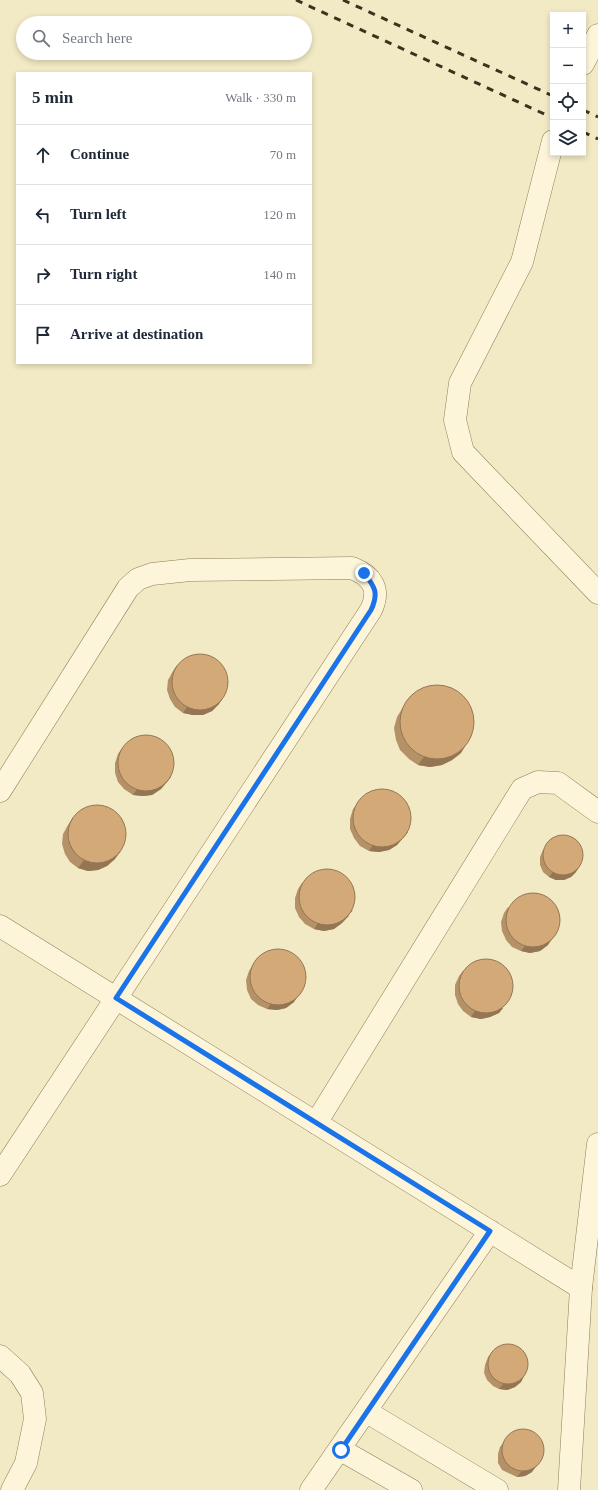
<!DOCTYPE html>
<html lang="en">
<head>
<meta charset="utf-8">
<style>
  :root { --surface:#fff; --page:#f2f2f3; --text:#1f2937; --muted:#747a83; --line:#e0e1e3 }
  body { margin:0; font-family:Georgia,serif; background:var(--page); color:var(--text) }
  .controls { position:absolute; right:12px; top:12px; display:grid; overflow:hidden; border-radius:0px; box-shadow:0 2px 6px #0003 }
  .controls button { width:36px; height:36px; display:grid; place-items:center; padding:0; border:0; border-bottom:1px solid var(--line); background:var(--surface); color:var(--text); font:20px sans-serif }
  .stop { position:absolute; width:12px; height:12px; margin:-9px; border:3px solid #1a73e8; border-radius:50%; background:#fff }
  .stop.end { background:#1a73e8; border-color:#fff; box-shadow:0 1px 4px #0008 }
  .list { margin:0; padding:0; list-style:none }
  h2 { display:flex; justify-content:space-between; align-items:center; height:52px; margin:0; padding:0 16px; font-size:17px }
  h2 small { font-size:13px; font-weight:400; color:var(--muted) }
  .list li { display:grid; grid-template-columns:26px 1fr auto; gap:12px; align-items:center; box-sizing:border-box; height:60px; padding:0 16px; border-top:1px solid var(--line) }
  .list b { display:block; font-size:15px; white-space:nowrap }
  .list em { font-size:13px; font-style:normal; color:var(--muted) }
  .icon { flex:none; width:22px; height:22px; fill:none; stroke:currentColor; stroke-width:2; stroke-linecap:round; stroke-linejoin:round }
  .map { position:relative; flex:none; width:598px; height:1490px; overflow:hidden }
  .search { position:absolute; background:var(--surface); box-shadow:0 2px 6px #0003; left:16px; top:16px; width:296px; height:44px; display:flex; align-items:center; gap:10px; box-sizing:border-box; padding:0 14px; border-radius:22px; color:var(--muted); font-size:15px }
  .panel { position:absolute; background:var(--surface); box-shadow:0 2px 6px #0003; left:16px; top:72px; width:296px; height:292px; border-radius:0px }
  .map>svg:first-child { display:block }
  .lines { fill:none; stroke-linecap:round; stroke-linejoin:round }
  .minor-casing { stroke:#8f7c59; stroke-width:23 }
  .minor { stroke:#fcf5da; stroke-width:22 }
  .rail { stroke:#3e311e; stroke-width:3; stroke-dasharray:7 7; stroke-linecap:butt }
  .wall { fill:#b59167 }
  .shaded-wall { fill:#947654 }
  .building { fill:#d3a978; stroke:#947654 }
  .route { stroke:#1a73e8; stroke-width:5 }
</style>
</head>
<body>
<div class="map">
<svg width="598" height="1490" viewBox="0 0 598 1490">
  <rect width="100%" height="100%" fill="#f2eac5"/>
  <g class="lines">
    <defs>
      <g id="minor">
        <path d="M583 64 598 35"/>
        <path d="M553 141 522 262 460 383 455 420 463 452 598 593"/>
        <path d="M0 791 128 588 138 579 152 574 190 570 352 568C372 576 381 589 371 610L0 1175"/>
        <path d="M0 926 581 1288"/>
        <path d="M316 1123 522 789 538 782 558 783 598 812"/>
        <path d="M0 1356 20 1374 32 1393 35 1419 26 1463 12 1490"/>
        <path d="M367 1412 497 1490"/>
        <path d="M341 1450 411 1490"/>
        <path d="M311 1490 490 1231"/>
        <path d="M569 1490 581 1288 598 1144"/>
      </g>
    </defs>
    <use href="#minor" class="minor-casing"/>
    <use href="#minor" class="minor"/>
    <g class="rail">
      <path d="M296 0 553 118"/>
      <path d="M343 0 553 96"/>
      <path d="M583 110 598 117"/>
      <path d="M583 132 598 139"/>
    </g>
  </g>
  <g class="wall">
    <path d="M177 665 219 704 212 711 203 715H193L183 713 175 707 170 699 167 690 168 680 173 671Z"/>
    <path d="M408 699 461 753 452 760 442 765 430 767 418 765 409 759 400 750 396 740 394 728 397 717Z"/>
    <path d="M122 748 171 777 161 789 152 795 143 796 133 795 124 789 118 782 115 773V763L118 754Z"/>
    <path d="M357 804 408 832 397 845 389 850 379 852 369 851 360 846 354 838 350 829V819L353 809Z"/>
    <path d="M73 817 115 859 107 866 98 870 88 871 78 868 70 862 65 854 62 844 63 834 68 825Z"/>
    <path d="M547 845 576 872 571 877 564 880H556L549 877 543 872 540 865V857L543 850Z"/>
    <path d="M302 883 349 916 342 923 334 929 324 931 314 929 305 924 299 917 295 908V898L298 889Z"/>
    <path d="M508 907 548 945 540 951 530 953 521 951 512 947 506 940 502 931 501 922 504 913Z"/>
    <path d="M258 957 294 1002 286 1008 277 1010 267 1009 258 1005 251 999 247 990 246 980 249 971Z"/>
    <path d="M463 971 503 1008 499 1013 490 1017 481 1019 471 1017 463 1011 458 1004 455 995V985L459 976Z"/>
    <path d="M492 1352 524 1376 521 1382 515 1387 507 1390 499 1389 493 1386 487 1380 484 1373 485 1365 488 1357Z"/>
    <path d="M509 1435 532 1472 525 1476 517 1477 502 1470 498 1463V1454L500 1447Z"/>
  </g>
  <g class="shaded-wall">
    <path d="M223 698 219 704 212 711 203 715H193L183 713 187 707Z"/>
    <path d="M466 745 461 753 452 760 442 765 430 767 418 765 424 757Z"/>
    <path d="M171 777 161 789 152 795 143 796 133 795 137 789Z"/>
    <path d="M408 832 397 845 389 850 379 852 369 851 373 845Z"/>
    <path d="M121 851 115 859 107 866 98 870 88 871 78 868 84 860Z"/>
    <path d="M580 866 576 872 571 877 564 880H556L549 877 553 872Z"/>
    <path d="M353 910 342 923 334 929 324 931 314 929 318 923Z"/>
    <path d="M557 932 548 945 540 951 530 953 521 951 525 946Z"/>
    <path d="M298 996 294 1002 286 1008 277 1010 267 1009 271 1004Z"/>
    <path d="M503 1008 499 1013 490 1017 481 1019 471 1017 475 1011Z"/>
    <path d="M524 1376 521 1382 515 1387 507 1390 499 1389 503 1384Z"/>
    <path d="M541 1460 532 1472 525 1476 517 1477 521 1472Z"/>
  </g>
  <g class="building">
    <circle cx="200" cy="682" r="28"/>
    <circle cx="437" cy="722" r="37"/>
    <circle cx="146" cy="763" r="28"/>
    <circle cx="382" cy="818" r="29"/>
    <circle cx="97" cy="834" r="29"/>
    <circle cx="563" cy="855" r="20"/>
    <circle cx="327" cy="897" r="28"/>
    <circle cx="533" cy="920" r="27"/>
    <circle cx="278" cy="977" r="28"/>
    <circle cx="486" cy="986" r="27"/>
    <circle cx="508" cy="1364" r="20"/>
    <circle cx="523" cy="1450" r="21"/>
  </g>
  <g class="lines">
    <path class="route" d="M341 1450 490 1231 116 998 371 610C379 593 375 587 364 573"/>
  </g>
</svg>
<div class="controls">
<button>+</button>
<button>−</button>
<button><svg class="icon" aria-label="locate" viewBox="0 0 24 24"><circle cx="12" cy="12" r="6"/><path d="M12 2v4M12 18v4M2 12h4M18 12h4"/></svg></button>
<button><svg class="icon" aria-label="layers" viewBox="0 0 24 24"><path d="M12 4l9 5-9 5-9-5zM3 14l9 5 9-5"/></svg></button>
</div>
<div class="stop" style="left:341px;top:1450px"></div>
<div class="stop end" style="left:364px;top:573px"></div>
<div class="search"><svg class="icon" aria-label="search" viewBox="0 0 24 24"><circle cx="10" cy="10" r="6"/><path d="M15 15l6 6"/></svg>Search here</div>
<section class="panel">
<h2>5 min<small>Walk · 330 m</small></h2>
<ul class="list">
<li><svg class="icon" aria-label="ahead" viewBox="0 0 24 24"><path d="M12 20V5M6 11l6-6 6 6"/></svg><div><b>Continue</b></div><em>70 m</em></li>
<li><svg class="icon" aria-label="left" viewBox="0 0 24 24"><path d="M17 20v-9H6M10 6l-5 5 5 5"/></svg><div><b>Turn left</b></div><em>120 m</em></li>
<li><svg class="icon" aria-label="right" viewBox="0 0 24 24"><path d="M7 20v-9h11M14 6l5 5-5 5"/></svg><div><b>Turn right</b></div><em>140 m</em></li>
<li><svg class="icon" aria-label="arrive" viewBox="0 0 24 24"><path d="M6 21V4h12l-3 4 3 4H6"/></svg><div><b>Arrive at destination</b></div></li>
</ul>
</section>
</div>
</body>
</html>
